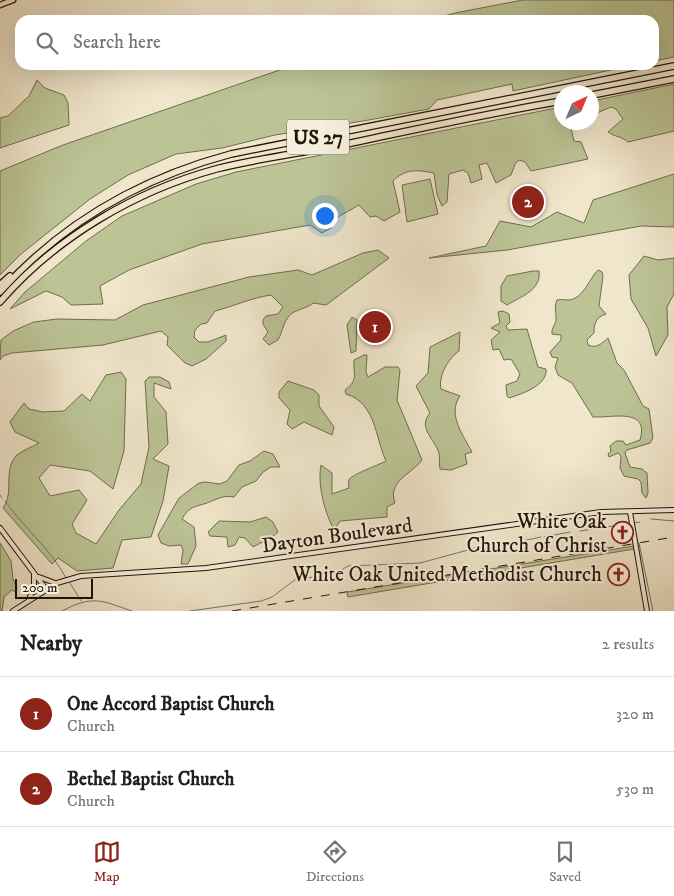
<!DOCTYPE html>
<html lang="en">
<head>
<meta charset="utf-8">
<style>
  :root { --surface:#fff; --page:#f2f2f2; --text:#202124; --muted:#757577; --line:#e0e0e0; --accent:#8f2418 }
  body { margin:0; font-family:"IM FELL DW Pica",serif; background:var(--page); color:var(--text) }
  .compass { position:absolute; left:554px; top:85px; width:45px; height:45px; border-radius:50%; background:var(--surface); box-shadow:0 5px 20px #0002; rotate:44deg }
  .scale { position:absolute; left:15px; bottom:12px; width:78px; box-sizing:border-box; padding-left:5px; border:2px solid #251408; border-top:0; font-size:14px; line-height:18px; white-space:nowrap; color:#251408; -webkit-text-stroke:4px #f5efdd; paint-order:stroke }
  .you { position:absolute; left:324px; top:215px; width:18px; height:18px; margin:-12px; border:4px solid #fff; border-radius:50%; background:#1a73e8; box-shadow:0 0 0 8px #1a73e833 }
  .badge { display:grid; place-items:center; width:32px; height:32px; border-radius:50%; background:var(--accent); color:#fff; font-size:16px; font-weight:700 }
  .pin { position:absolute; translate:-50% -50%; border:2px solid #fff; box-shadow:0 1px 5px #0006 }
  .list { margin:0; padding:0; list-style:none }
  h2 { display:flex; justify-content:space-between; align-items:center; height:65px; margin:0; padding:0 20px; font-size:21px }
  h2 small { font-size:16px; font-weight:400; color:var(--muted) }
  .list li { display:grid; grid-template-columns:32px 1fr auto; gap:15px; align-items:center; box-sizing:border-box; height:75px; padding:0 20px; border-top:1px solid var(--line) }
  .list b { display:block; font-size:19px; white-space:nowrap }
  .list p { margin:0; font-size:16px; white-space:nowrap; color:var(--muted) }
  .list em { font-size:16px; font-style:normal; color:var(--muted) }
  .icon { flex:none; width:28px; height:28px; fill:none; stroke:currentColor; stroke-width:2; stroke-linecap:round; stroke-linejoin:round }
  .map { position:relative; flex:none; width:674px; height:611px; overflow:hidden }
  .search { position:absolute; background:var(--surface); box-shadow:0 5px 20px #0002; left:15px; right:15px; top:15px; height:55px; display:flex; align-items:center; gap:12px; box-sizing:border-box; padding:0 18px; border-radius:15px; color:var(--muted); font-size:19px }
  .sheet { height:215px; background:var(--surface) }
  nav { display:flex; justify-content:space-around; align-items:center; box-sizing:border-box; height:70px; border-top:1px solid var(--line); background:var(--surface); font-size:14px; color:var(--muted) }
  nav a { display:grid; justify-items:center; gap:2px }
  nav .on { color:var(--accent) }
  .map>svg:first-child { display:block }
  .green { fill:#bcc496; stroke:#706c4f }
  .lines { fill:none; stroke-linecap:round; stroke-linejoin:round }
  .stream { stroke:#6c7b6d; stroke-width:1 }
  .secondary-casing { stroke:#251408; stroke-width:6 }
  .primary-casing { stroke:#251408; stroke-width:7 }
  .highway-casing { stroke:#251408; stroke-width:8 }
  .secondary { stroke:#f5efdd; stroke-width:4 }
  .primary { stroke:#f0e6cb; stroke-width:4.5 }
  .highway { stroke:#f0e6cb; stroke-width:5.5 }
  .rail { stroke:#251408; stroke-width:1; stroke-dasharray:9 9; stroke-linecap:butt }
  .labels { text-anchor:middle; stroke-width:4; stroke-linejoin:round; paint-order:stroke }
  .shield { fill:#f5efdd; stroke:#635648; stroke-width:1 }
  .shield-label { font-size:20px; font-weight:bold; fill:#251408 }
  .poi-label { font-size:21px; fill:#251408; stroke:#f5efdd; text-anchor:end }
  .street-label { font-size:21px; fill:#251408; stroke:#f5efdd }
</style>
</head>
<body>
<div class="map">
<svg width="674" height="611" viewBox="0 0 674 611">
  <rect width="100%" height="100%" fill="#f0e6cb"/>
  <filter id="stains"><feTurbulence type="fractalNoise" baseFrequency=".004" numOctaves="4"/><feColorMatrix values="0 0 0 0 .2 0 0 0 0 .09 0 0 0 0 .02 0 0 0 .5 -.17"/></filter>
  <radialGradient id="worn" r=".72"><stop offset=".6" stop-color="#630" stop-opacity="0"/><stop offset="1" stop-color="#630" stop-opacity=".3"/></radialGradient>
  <g class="green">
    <path d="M523 0H674V57L654 61V20H430L455 13Z"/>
    <path d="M294 65H634L513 91 512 84 437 100 429 109 363 121 275 135 222 148 176 154 128 175 90 199 21 254 0 275V171L63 145Z"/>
    <path d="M37 80 45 88 64 95 68 103 69 125 0 148V118L8 116 29 96Z"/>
    <path d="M674 84V131L628 142C621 136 615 137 608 132L623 119 616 109 611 107 592 115V101Z"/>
    <path d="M561 107 562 122 573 123 570 124 574 141 581 142 588 159 531 171 525 162 519 160 515 164 511 175 496 183 487 163 479 165 482 179 471 183 468 173 463 170 449 174 447 202 442 206 437 195 434 173C417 170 406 168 393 181L400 212 384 221 376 216 370 217 359 205 338 217 331 228 322 233 310 225 202 244 129 270 100 286 103 304 71 305 62 297 46 291 10 309 25 292 86 241 122 216 196 184 236 172Z"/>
    <path d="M674 174V227L641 226 507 250 429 258 486 246 500 221 531 227 557 212 584 223 593 200Z"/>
    <path d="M430 179 438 214 407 222 402 185Z"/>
    <path d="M378 250 389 258 326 305 313 303C307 308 302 308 294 312 284 317 283 331 278 340L269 345 263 339 268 332 263 324V320L266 316 278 314 283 307 271 295C251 298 234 306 215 311L207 323 201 324 195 330 194 337 199 342H208L226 335V341L206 359 192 366 185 363 167 345 168 337 161 331 103 345 12 353 3 356 0 360 1 340 13 331 34 322 57 319 115 320 143 305 249 277 298 270 312 275 363 253Z"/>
    <path d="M644 256 658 260 674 258V294L667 307 668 335 656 356 648 328 631 299 629 275Z"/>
    <path d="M598 270 602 272 603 276 599 306 606 314C596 317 594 323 594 333L587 340 588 345C597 349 602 343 608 338L617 363 624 370 643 406 649 409 653 438 650 443 627 450 625 453 630 467 642 469 647 473 648 493 646 498 642 493 641 482 638 479 624 476 620 468 621 456 618 453 609 457 608 454 611 451 610 446 616 441H623L626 445 640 440C650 407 612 418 593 417L572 383 558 375 555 367 558 358 552 357 550 352 561 340V335L552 334C551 327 557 324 556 317 556 310 554 308 557 300 562 299 564 300 569 300 584 298 589 279 598 270Z"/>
    <path d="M533 271H539C542 290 520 297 507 305L501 301V286L507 276Z"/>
    <path d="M503 311 509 314 510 322 506 326 508 330 527 329 538 367 546 369C548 385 522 394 509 398L507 396 506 385 517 381 520 374 511 359 504 360 499 349 493 350 491 340 500 332 491 328 500 323 498 312Z"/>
    <path d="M352 317 357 320 356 351 351 353 347 325Z"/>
    <path d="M460 332 459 351C448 359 438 376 441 389L460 396C447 414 463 435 472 452L465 454 467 464 451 470 440 469C439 464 440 459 439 453 435 439 417 428 430 413L416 386 428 373 430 347Z"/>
    <path d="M364 355H367L366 372 368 377 385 367H398L400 370 397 400 422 460C412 474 387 481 395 503L387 507V517L340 521 334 530C326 515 317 487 321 465L332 473V494L349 488C349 485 348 483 349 480 350 475 379 465 386 461 375 437 376 403 346 394L345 390C359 380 353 374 354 360Z"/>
    <path d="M121 372 126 379 124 451 113 489 90 471 50 465 39 478 50 496 79 490 87 500 72 524 76 533 96 544 119 510 141 484 149 447 145 381 149 377H160L169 382 171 389 154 383V397L166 412 168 444 153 459 169 466 163 501 151 537 122 540 113 568 77 571 58 558 52 564 3 508C15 492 2 470 17 455 23 450 32 447 39 443L15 432 10 422 24 403 29 409 43 412 64 411 82 394 90 401 106 375Z"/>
    <path d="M288 381 314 390 319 395V406L334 427 332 435 304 422 292 429 287 424 290 410 279 398V392Z"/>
    <path d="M264 451 273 454 280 467H271L263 472 256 481 242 487 234 497C223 495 217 499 207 503 195 507 189 506 182 519L194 527 196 546 188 564H181L183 550 181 545 169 546 161 543 158 535 179 498 199 483 205 482 220 484 227 481 239 465 250 461Z"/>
    <path d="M266 517 273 522 278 532C271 539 262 542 253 547L245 538 239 537 235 545 228 547 227 537 210 536 208 532 219 521 250 522Z"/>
    <path d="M0 543 11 561 13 579 17 588 16 592 12 590 4 597 2 611H0Z"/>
    <path d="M634 546V549L348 597 347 592Z"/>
  </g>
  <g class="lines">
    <g class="stream">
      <path d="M0 495 2 498"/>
      <path d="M5 501C24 528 51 549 66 578"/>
      <path d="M651 519 674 521"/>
      <path d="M580 531 640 522"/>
      <path d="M544 537 570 532"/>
      <path d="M639 543 653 611"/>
      <path d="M70 583 81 601"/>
      <path d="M62 611C93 595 100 600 132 611"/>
      <path d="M190 611 261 601 272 597 296 579 333 575 348 566 420 563 479 547 503 545 541 537"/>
    </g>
    <defs>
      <g id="secondary">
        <path d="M630 512 647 611"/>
        <path d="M0 528 46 589"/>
        <path d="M39 577 55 583"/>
        <path d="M29 599 34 588V574"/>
        <path d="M13 611 57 583 81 576 206 568 601 512 674 510"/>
      </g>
      <path id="primary" d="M0 5 13 0"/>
      <g id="highway">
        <path d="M592 95 674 79"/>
        <path d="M0 285 10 276"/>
        <path d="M0 292C62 223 141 178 231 154L674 66"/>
        <path d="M0 302C55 238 135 191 216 169 259 158 303 153 346 144 418 129 489 113 562 101"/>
      </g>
    </defs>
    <use href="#secondary" class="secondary-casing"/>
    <use href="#primary" class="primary-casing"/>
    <use href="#highway" class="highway-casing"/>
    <use href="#secondary" class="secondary"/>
    <use href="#primary" class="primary"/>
    <use href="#highway" class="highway"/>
    <path class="rail" d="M232 611 674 537"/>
  </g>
  <defs>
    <symbol id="church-ring" viewBox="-11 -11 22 22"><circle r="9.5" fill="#f5efdd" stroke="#8f2418" stroke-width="1.5"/><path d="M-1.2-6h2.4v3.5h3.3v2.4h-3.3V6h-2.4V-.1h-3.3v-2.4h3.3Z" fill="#8f2418"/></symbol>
  </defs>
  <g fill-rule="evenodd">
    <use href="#church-ring" x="610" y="520" width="25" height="25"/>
    <use href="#church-ring" x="606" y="562" width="25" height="25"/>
  </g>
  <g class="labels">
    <rect class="shield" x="287" y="119.5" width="62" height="35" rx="4"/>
    <g class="shield-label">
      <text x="318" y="144">US 27</text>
    </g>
    <g class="poi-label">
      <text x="607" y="528">White Oak<tspan x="607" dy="24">Church of Christ</tspan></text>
      <text x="602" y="581">White Oak United Methodist Church</text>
    </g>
    <g class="street-label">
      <text transform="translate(337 535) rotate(-8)" y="7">Dayton Boulevard</text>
    </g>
  </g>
  <rect width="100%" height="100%" filter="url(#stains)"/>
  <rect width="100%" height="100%" fill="url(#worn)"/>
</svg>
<svg class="compass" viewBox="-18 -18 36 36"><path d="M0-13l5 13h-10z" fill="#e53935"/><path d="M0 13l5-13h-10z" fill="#757577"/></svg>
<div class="scale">200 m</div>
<div class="you"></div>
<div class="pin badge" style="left:375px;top:327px">1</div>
<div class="pin badge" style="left:528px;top:202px">2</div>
<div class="search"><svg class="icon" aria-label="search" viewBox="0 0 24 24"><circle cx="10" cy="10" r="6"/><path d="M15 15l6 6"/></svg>Search here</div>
</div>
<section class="sheet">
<h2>Nearby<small>2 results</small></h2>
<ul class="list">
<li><span class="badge">1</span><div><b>One Accord Baptist Church</b><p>Church</p></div><em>320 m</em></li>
<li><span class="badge">2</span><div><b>Bethel Baptist Church</b><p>Church</p></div><em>530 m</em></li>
</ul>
</section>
<nav>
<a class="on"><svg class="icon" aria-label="map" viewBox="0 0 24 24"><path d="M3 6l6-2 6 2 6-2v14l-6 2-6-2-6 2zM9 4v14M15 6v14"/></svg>Map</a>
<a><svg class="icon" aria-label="directions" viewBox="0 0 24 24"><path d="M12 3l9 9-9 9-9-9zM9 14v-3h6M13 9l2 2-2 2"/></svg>Directions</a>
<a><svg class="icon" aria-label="saved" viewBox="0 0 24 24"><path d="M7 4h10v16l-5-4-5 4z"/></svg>Saved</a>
</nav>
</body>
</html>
